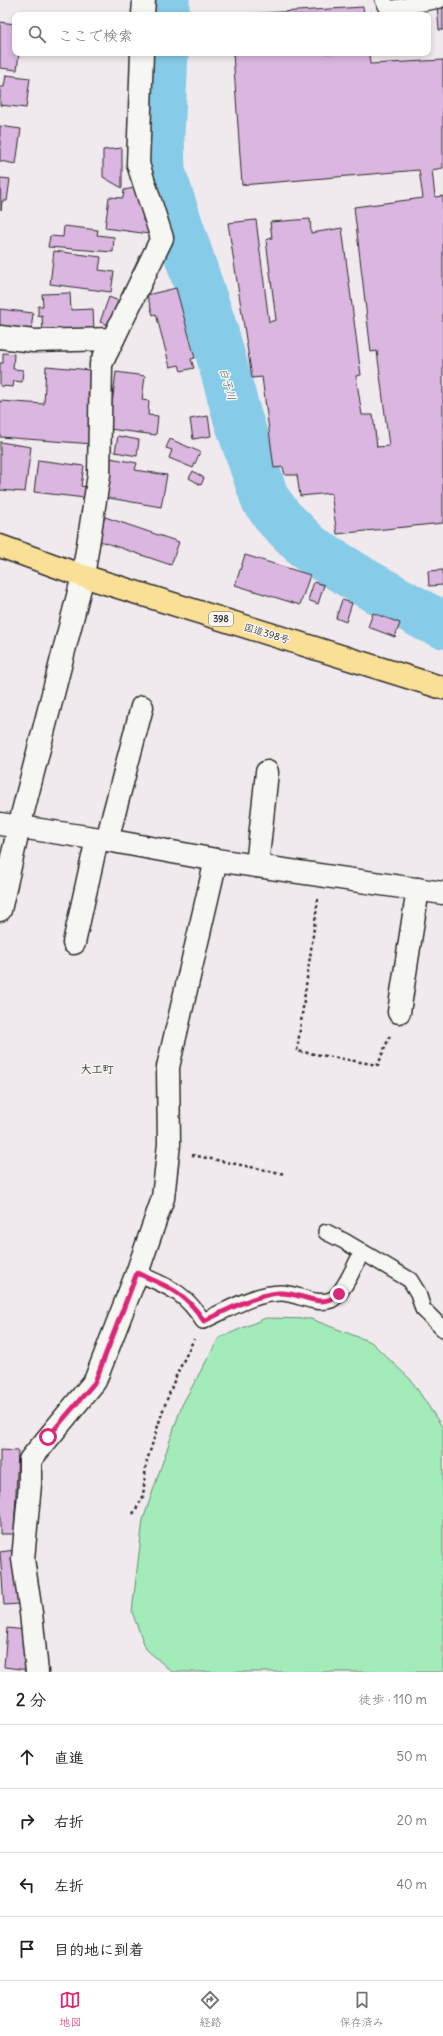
<!DOCTYPE html>
<html lang="ja">
<head>
<meta charset="utf-8">
<style>
  :root { --surface:#fff; --page:#f2f2f2; --text:#202124; --muted:#757577; --line:#e0e0e0; --accent:#db2777 }
  body { margin:0; font-family:Delius,"Klee One",sans-serif; background:var(--page); color:var(--text) }
  .stop { position:absolute; width:12px; height:12px; margin:-9px; border:3px solid #db2777; border-radius:50%; background:#fff }
  .stop.end { background:#db2777; border-color:#fff; box-shadow:0 1px 4px #0008 }
  .list { margin:0; padding:0; list-style:none }
  h2 { display:flex; justify-content:space-between; align-items:center; height:52px; margin:0; padding:0 16px; font-size:17px }
  h2 small { font-size:13px; font-weight:400; color:var(--muted) }
  .list li { display:grid; grid-template-columns:26px 1fr auto; gap:12px; align-items:center; box-sizing:border-box; height:64px; padding:0 16px; border-top:1px solid var(--line) }
  .list b { display:block; font-size:15px; white-space:nowrap }
  .list em { font-size:13px; font-style:normal; color:var(--muted) }
  .icon { flex:none; width:22px; height:22px; fill:none; stroke:currentColor; stroke-width:2; stroke-linecap:round; stroke-linejoin:round }
  .map { position:relative; flex:none; width:443px; height:1672px; overflow:hidden }
  .search { position:absolute; background:var(--surface); box-shadow:0 2px 6px #0003; left:12px; right:12px; top:12px; height:44px; display:flex; align-items:center; gap:10px; box-sizing:border-box; padding:0 14px; border-radius:8px; color:var(--muted); font-size:15px }
  .sheet { height:308px; background:var(--surface) }
  nav { display:flex; justify-content:space-around; align-items:center; box-sizing:border-box; height:56px; border-top:1px solid var(--line); background:var(--surface); font-size:11px; color:var(--muted) }
  nav a { display:grid; justify-items:center; gap:2px }
  nav .on { color:var(--accent) }
  .map>svg:first-child { display:block }
  .green { fill:#a3ecba; stroke:#678c72 }
  .lines { fill:none; stroke-linecap:round; stroke-linejoin:round }
  .river { stroke:#86cbe7; stroke-width:49 }
  .building { fill:#dab6e0; stroke:#2b2b2b }
  .service-casing { stroke:#2b2b2b; stroke-width:18 }
  .minor-casing { stroke:#2b2b2b; stroke-width:25 }
  .trunk-casing { stroke:#2b2b2b; stroke-width:25 }
  .path { stroke:#2b2b2b; stroke-width:2.5; stroke-dasharray:3 3; stroke-linecap:butt }
  .service { stroke:#f6f6f2; stroke-width:15 }
  .minor { stroke:#f6f6f2; stroke-width:22 }
  .trunk { stroke:#fadf96; stroke-width:22 }
  .route { stroke:#db2777; stroke-width:5 }
  .labels { text-anchor:middle; stroke-width:3; stroke-linejoin:round; paint-order:stroke }
  .shield { fill:#f6f6f2; stroke:#686867; stroke-width:1 }
  .shield-label { font-size:9px; font-weight:bold; fill:#2b2b2b }
  .street-label { font-size:10px; fill:#2b2b2b; stroke:#f6f6f2 }
  .water-label { font-size:11px; font-style:italic; fill:#465b63; stroke:#f6f6f2 }
  .neighbourhood-label { font-size:11px; font-weight:bold; fill:#2b2b2b; stroke:#f6f6f2 }
</style>
</head>
<body>
<div class="map">
<svg width="443" height="1672" viewBox="0 0 443 1672">
  <rect width="100%" height="100%" fill="#f0e9ee"/>
  <filter id="ink" filterUnits="userSpaceOnUse"><feTurbulence type="fractalNoise" baseFrequency=".025" numOctaves="2"/><feDisplacementMap in="SourceGraphic" scale="8" xChannelSelector="R" yChannelSelector="G"/><feConvolveMatrix kernelMatrix="1 2 1 2 8 2 1 2 1" color-interpolation-filters="sRGB"/></filter>
  <g filter="url(#ink)">
    <path class="green" d="M266 1318 311 1319 371 1342 411 1380 443 1428V1672H172L146 1649 132 1612 143 1520 182 1405 219 1338Z"/>
    <g class="lines">
      <g class="river">
        <path d="M165 15V0"/>
        <path d="M164 53 160 135 161 172 214 332 237 416 265 499 279 518 309 548 362 581 428 618 443 624"/>
      </g>
    </g>
    <g class="building">
      <path d="M437 6H443V30H439Z"/>
      <path d="M363 7 364 15H231Z"/>
      <path d="M0 22 15 24V53H19L17 70 0 68Z"/>
      <path d="M233 53H369L370 64 443 60V168L432 170 435 197 443 196V523L337 534 331 493 300 496 297 475H285L283 467 274 468 262 377 252 378 228 223 256 220 269 322 276 320 266 240 272 238 270 222 310 219 311 233 342 228 361 375 356 376 362 415H373L377 447 389 446 377 351 371 352 354 207 423 198 419 170 242 185Z"/>
      <path d="M6 75 30 78 26 108 0 105V87H4Z"/>
      <path d="M0 126 21 129 16 164 0 161Z"/>
      <path d="M122 148V188L103 177V150Z"/>
      <path d="M0 178 10 179 7 201H2L1 210Z"/>
      <path d="M139 187 144 206 143 221H148L149 234 105 228 109 197 123 198 124 190Z"/>
      <path d="M64 226 98 230 97 235 114 237 113 252 48 247 50 236 63 237Z"/>
      <path d="M54 251 101 257 99 270 114 272 111 292 50 284Z"/>
      <path d="M176 288 195 358 191 359 194 368 181 371 179 365 170 367 156 314 153 315 147 295Z"/>
      <path d="M70 293 71 310 93 309 94 331 43 333 42 315 38 316V306H43L42 294Z"/>
      <path d="M109 297 119 301 111 326 100 322Z"/>
      <path d="M0 309 33 313 31 331 0 328Z"/>
      <path d="M3 353 14 354 13 369 23 370 22 382 14 381 13 387 0 386V363H3Z"/>
      <path d="M46 366 91 370 88 395 96 396 93 444 0 437V401L44 404Z"/>
      <path d="M116 372 145 376 142 400 149 401 148 415 158 416 156 435 109 429Z"/>
      <path d="M208 416 211 436 193 439 190 419Z"/>
      <path d="M118 436 139 440 137 456 115 452Z"/>
      <path d="M170 439 200 452 193 468 169 458 172 450 166 448Z"/>
      <path d="M0 442 31 447 25 492 0 490Z"/>
      <path d="M110 458 137 463 135 470 167 475 161 507 103 497Z"/>
      <path d="M38 460 84 466 81 486 86 487 85 498 34 492Z"/>
      <path d="M193 471 204 478 201 485 189 478Z"/>
      <path d="M105 517 179 542 171 565 97 540Z"/>
      <path d="M245 555 310 575 300 605 235 585Z"/>
      <path d="M443 570V585L429 586 428 571Z"/>
      <path d="M314 582 324 585 318 604 308 600Z"/>
      <path d="M342 600 352 603 346 622 336 618Z"/>
      <path d="M373 613 400 623 395 637 368 627Z"/>
      <path d="M0 1450 18 1451 14 1534H0Z"/>
      <path d="M15 1550 20 1604 4 1605 0 1552Z"/>
      <path d="M7 1628 26 1630 28 1670 4 1667Z"/>
    </g>
    <g class="lines">
      <defs>
        <g id="service">
          <path d="M383 0 388 9 440 0"/>
          <path d="M326 1232 344 1241 410 1280 418 1293 423 1309 443 1329"/>
          <path d="M137 1273C168 1287 184 1291 203 1321 227 1310 255 1293 281 1293 297 1293 315 1306 331 1300 342 1296 356 1263 362 1252"/>
        </g>
        <g id="minor">
          <path d="M143 15 144 0"/>
          <path d="M0 337 34 341 113 339"/>
          <path d="M0 824 107 840 216 860 443 893"/>
          <path d="M107 840 142 707"/>
          <path d="M257 866 267 772"/>
          <path d="M0 910 19 827 83 576 99 475 101 364 162 238 138 164 142 53"/>
          <path d="M74 943 97 839"/>
          <path d="M399 1012 418 889"/>
          <path d="M37 1672 31 1613 23 1559 30 1484V1460L95 1381 137 1273 163 1198 169 1144 168 1067 216 860"/>
        </g>
        <path id="trunk" d="M0 546 83 576 443 688"/>
      </defs>
      <use href="#service" class="service-casing"/>
      <use href="#minor" class="minor-casing"/>
      <use href="#trunk" class="trunk-casing"/>
      <g class="path">
        <path d="M318 899 297 1051 378 1065 390 1035"/>
        <path d="M192 1155 285 1174"/>
        <path d="M133 1514 143 1497 146 1464 163 1410 176 1376 194 1339"/>
      </g>
      <use href="#service" class="service"/>
      <use href="#minor" class="minor"/>
      <use href="#trunk" class="trunk"/>
    </g>
  </g>
  <g class="lines" filter="url(#ink)">
    <path class="route" d="M48 1437 95 1382 137 1273C168 1287 184 1291 204 1321 227 1310 252 1296 278 1293 301 1291 320 1311 339 1294"/>
  </g>
  <g class="labels">
    <rect class="shield" x="209" y="612" width="24" height="14" rx="3"/>
    <g class="shield-label">
      <text x="221" y="622">398</text>
    </g>
    <g class="street-label">
      <text transform="translate(267 633) rotate(17)" y="4">国道398号</text>
    </g>
    <g class="water-label">
      <text transform="translate(228 384) rotate(74)" y="4">白子川</text>
    </g>
    <g class="neighbourhood-label">
      <text x="97" y="1073">大工町</text>
    </g>
  </g>
</svg>
<div class="stop" style="left:48px;top:1437px"></div>
<div class="stop end" style="left:339px;top:1294px"></div>
<div class="search"><svg class="icon" aria-label="search" viewBox="0 0 24 24"><circle cx="10" cy="10" r="6"/><path d="M15 15l6 6"/></svg>ここで検索</div>
</div>
<section class="sheet">
<h2>2 分<small>徒歩 · 110 m</small></h2>
<ul class="list">
<li><svg class="icon" aria-label="ahead" viewBox="0 0 24 24"><path d="M12 20V5M6 11l6-6 6 6"/></svg><div><b>直進</b></div><em>50 m</em></li>
<li><svg class="icon" aria-label="right" viewBox="0 0 24 24"><path d="M7 20v-9h11M14 6l5 5-5 5"/></svg><div><b>右折</b></div><em>20 m</em></li>
<li><svg class="icon" aria-label="left" viewBox="0 0 24 24"><path d="M17 20v-9H6M10 6l-5 5 5 5"/></svg><div><b>左折</b></div><em>40 m</em></li>
<li><svg class="icon" aria-label="arrive" viewBox="0 0 24 24"><path d="M6 21V4h12l-3 4 3 4H6"/></svg><div><b>目的地に到着</b></div></li>
</ul>
</section>
<nav>
<a class="on"><svg class="icon" aria-label="map" viewBox="0 0 24 24"><path d="M3 6l6-2 6 2 6-2v14l-6 2-6-2-6 2zM9 4v14M15 6v14"/></svg>地図</a>
<a><svg class="icon" aria-label="directions" viewBox="0 0 24 24"><path d="M12 3l9 9-9 9-9-9zM9 14v-3h6M13 9l2 2-2 2"/></svg>経路</a>
<a><svg class="icon" aria-label="saved" viewBox="0 0 24 24"><path d="M7 4h10v16l-5-4-5 4z"/></svg>保存済み</a>
</nav>
</body>
</html>
